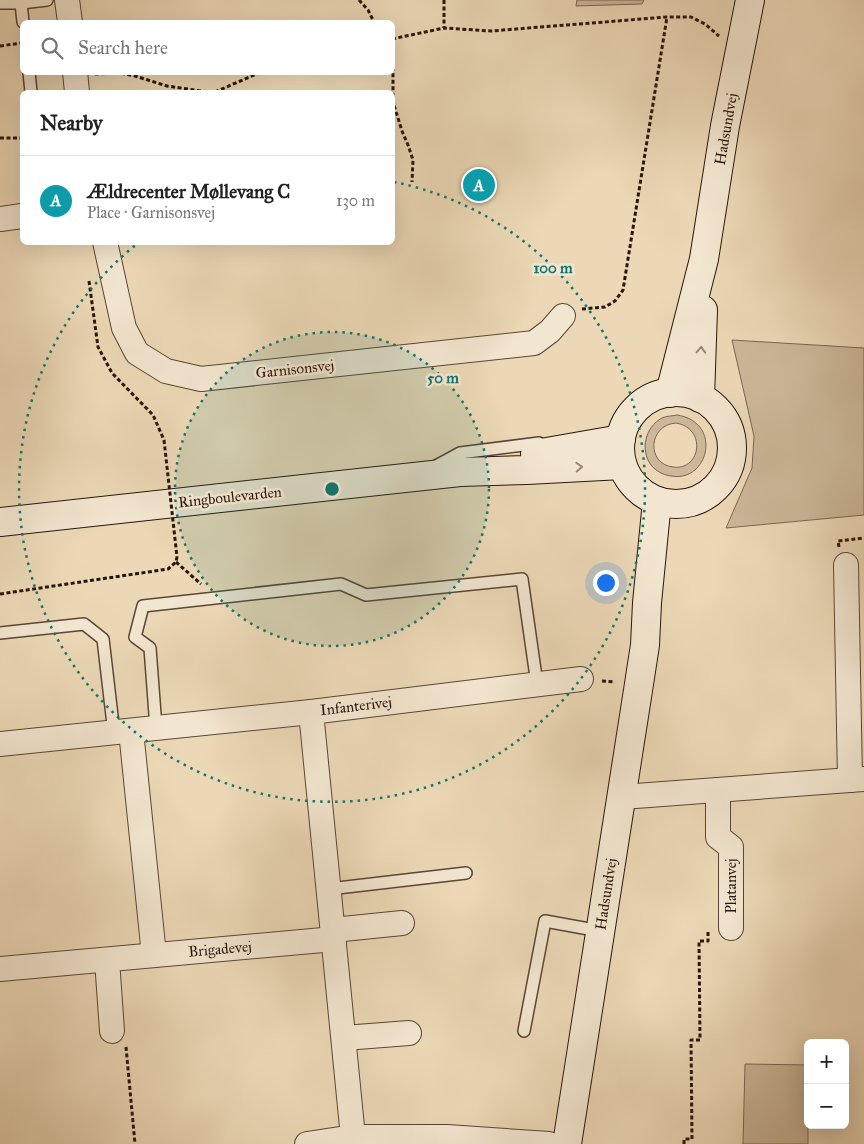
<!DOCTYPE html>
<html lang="en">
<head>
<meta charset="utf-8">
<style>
  :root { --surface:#fff; --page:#f6f6f6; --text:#222; --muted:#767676; --line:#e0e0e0; --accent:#8f2418 }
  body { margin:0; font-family:"IM FELL Great Primer",serif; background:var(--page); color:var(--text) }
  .controls { position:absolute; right:15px; bottom:15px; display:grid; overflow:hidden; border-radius:8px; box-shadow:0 5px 20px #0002 }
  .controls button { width:45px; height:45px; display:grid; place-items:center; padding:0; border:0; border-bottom:1px solid var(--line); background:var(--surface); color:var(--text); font:25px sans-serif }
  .you { position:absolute; left:605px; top:582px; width:18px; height:18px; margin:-12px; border:4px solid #fff; border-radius:50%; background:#1a73e8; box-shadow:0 0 0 8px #1a73e833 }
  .badge { display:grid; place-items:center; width:32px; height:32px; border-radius:50%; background:var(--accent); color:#fff; font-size:16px; font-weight:700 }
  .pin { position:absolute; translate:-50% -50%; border:2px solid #fff; box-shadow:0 1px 5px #0006 }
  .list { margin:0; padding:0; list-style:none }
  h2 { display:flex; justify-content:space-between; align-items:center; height:65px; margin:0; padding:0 20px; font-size:21px }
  h2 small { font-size:16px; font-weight:400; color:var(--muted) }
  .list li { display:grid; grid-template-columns:32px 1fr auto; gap:15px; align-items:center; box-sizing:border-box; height:90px; padding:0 20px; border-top:1px solid var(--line) }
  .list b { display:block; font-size:19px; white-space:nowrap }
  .list p { margin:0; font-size:16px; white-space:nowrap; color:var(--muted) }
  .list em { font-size:16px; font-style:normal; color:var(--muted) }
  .icon { flex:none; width:28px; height:28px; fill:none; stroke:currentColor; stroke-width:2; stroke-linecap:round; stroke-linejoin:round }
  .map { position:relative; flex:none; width:864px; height:1144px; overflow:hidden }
  .search { position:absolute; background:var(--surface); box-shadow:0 5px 20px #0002; left:20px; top:20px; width:375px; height:55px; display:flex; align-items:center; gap:12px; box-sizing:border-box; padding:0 18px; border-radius:8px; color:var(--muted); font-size:19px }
  .panel { position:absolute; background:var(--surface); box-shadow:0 5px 20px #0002; left:20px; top:90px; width:375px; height:155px; border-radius:8px }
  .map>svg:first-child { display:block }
  .green { fill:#cbb799; stroke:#7a6652; fill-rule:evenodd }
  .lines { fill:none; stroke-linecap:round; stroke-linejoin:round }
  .lane-casing { stroke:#594636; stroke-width:14 }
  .street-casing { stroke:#594636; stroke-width:26 }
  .secondary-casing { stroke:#28150b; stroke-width:30 }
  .path { stroke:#28150b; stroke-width:3; stroke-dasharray:4 2.5; stroke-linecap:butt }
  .lane { stroke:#f3e6d0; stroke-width:11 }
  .street { stroke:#f3e6d0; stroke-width:24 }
  .secondary { stroke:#f3e6d0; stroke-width:28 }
  .path-bridge { stroke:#28150b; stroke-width:3; stroke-dasharray:4 2.5; stroke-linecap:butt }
  .oneway { stroke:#988877 }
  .ring { fill:none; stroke:#0f766e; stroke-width:2.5; stroke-dasharray:2.5 5 }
  .labels { text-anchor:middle; stroke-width:5; stroke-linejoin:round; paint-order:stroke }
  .street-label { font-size:15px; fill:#28150b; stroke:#f3e6d0 }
  .centre { fill:#0f766e; stroke:#f3e6d0; stroke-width:2.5 }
  .ring-label { font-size:15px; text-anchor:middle; font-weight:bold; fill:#0f766e; stroke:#f3e6d0; stroke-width:5; stroke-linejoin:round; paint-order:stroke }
</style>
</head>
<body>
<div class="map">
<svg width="864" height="1144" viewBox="0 0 864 1144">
  <rect width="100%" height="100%" fill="#ecd8b6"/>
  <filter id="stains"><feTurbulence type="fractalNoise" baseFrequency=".004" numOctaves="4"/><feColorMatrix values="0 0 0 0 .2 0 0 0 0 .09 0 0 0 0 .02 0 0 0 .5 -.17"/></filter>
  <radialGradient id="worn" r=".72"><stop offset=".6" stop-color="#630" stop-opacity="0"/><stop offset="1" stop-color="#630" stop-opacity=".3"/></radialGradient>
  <g class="green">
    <path d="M577 0H644L642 4 576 6Z"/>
    <path d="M732 340 864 348V515L726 528 752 468 754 436Z"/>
    <path d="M677 415C723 422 709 483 671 476 663 475 656 471 651 465 640 450 645 427 662 418 666 416 672 416 677 415ZM676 423C707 428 701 471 673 467 646 464 648 425 676 423Z"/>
    <path d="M745 1064 808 1065V1144H743Z"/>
  </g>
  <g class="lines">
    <defs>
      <g id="lane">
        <path d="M0 3H21"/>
        <path d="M23 22 21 3 47 0"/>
        <path d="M29 72 31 92"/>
        <path d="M436 466 460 453 539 443"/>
        <path d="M0 633 84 624 103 639 114 733"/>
        <path d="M156 728 150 648 135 637 143 606 341 584 366 595 522 579 537 684"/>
        <path d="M329 889 466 873"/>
        <path d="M524 1031 545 921 600 931"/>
      </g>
      <g id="street">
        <path d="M67 0 70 22"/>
        <path d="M75 72 77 92"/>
        <path d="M0 219 22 216"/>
        <path d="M105 242 124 328 137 353 166 371 201 379 534 343 550 331 563 316"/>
        <path d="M846 565 850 780"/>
        <path d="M311 712 353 1137"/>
        <path d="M131 731 154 955"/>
        <path d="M0 744 311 712 581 679"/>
        <path d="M718 790V837L731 847V928"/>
        <path d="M622 797 864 779"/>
        <path d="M333 930 402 923"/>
        <path d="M107 960 112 1031"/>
        <path d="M0 969 334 939"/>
        <path d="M344 1038 409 1033"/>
        <path d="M307 1144 353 1137H447L549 1144"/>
      </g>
      <g id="secondary">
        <circle cx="676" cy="448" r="56"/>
        <path d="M670 393 704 259 725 126 750 0"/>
        <path d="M700 398 703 310"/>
        <path d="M535 454 621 439"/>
        <path d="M0 522 460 472 527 470 622 465"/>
        <path d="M567 1144 639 684 645 645 647 603 657 501"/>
      </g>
    </defs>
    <use href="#lane" class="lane-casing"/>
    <use href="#street" class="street-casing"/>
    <use href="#secondary" class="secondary-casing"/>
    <g class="path">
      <path d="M359 0 368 10 374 22"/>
      <path d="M444 0V28"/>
      <path d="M392 39 444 28 491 31 667 17H691L705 24 719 36"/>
      <path d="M0 46 22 43"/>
      <path d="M392 67 393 70V102L402 131 408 145 413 160 412 182"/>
      <path d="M95 74 119 73 135 76 167 86 208 92"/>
      <path d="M215 92 261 72"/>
      <path d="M0 138H22"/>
      <path d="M89 281 98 347 112 373 153 415 164 440"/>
      <path d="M582 309 605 307 615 301 623 290 667 17"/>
      <path d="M839 547 838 541 864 538"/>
      <path d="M176 562 201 584"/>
      <path d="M0 594 168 569 176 562 177 557"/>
      <path d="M602 681 615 682"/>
      <path d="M126 1047 135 1144"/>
      <path d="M684 1144V1139H692L691 1040H700L699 941H708V931"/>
    </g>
    <use href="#lane" class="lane"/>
    <use href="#street" class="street"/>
    <use href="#secondary" class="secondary"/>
    <path class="path-bridge" d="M164 440 177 557"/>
  </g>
  <defs><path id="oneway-chevron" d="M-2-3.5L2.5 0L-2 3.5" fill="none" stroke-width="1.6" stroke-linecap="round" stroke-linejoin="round" transform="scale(1.25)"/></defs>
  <g class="oneway">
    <use href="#oneway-chevron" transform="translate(701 350) rotate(-88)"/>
    <use href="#oneway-chevron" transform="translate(579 467) rotate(-3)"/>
  </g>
  <circle cx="332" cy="489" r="157" fill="#0f766e" fill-opacity=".12"/>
  <g class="ring">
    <circle cx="332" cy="489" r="157"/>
    <path d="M394 182A313 313 0 1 1 137 244"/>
  </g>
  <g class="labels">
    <g class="street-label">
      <text transform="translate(726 129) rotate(-80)" y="5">Hadsundvej</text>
      <text transform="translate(295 369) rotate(-6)" y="5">Garnisonsvej</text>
      <text transform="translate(230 497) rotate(-6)" y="5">Ringboulevarden</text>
      <text transform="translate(356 706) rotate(-7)" y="5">Infanterivej</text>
      <text transform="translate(731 886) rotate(-90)" y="5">Platanvej</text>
      <text transform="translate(606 894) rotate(-81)" y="5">Hadsundvej</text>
      <text transform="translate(220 949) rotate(-5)" y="5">Brigadevej</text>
    </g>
  </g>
  <circle cx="332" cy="489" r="8" class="centre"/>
  <g class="ring-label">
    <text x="553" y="273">100 m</text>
    <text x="443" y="383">50 m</text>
  </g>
  <rect width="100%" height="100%" filter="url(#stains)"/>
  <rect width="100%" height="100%" fill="url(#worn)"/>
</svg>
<div class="controls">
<button>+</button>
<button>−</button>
</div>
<div class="you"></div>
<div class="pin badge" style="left:479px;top:185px;background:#0f9aa8">A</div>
<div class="search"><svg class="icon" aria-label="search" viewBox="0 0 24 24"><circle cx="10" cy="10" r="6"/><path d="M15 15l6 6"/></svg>Search here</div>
<section class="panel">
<h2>Nearby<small></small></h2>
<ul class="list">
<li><span class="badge" style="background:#0f9aa8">A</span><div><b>Ældrecenter Møllevang C</b><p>Place · Garnisonsvej</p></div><em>130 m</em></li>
</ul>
</section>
</div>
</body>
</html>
